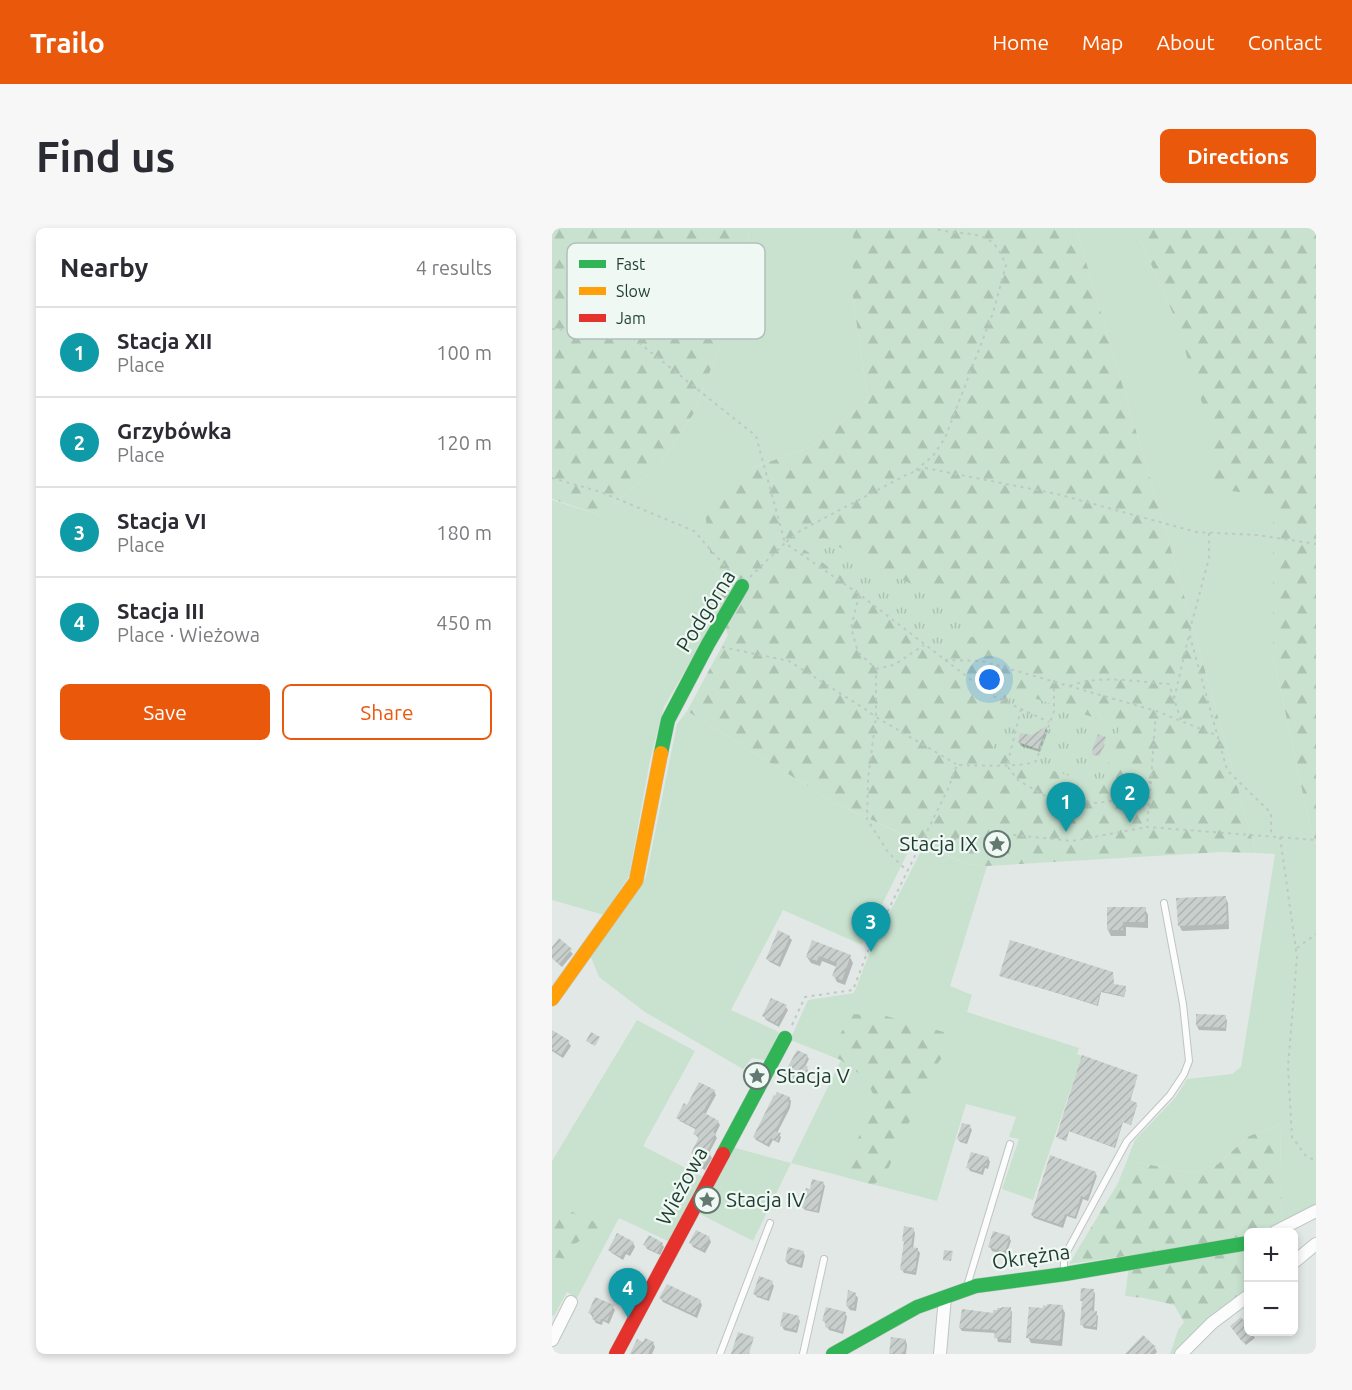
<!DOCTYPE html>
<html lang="en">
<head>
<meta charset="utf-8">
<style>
  :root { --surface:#fff; --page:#f7f7f7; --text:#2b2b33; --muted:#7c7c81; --line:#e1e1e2; --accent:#ea580c }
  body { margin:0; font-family:Ubuntu,sans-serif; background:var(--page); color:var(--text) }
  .controls { position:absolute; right:18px; bottom:18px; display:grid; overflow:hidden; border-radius:9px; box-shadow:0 3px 9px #0003 }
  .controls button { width:54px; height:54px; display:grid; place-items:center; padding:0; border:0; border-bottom:2px solid var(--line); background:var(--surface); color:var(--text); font:30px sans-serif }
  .you { position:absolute; left:438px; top:452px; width:21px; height:21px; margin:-15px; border:4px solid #fff; border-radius:50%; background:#1a73e8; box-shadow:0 0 0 9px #1a73e833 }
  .badge { display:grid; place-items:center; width:39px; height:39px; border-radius:50%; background:var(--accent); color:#fff; font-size:20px; font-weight:700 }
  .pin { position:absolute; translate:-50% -50px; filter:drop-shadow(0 2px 3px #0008) }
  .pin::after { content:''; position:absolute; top:32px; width:21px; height:18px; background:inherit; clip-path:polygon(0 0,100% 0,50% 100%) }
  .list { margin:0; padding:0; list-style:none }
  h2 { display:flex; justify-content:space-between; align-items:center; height:78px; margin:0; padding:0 24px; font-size:26px }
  h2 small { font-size:20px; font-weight:400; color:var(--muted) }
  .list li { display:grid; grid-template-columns:39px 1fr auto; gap:18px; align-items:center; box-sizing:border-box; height:90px; padding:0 24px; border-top:2px solid var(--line) }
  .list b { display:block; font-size:22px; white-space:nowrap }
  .list p { margin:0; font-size:20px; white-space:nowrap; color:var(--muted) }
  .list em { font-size:20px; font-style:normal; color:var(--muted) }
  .actions { display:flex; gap:12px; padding:18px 24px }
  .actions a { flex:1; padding:14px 0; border:2px solid var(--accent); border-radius:9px; text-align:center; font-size:21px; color:var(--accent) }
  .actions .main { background:var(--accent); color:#fff }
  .map { position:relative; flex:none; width:764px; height:1126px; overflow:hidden; border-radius:9px }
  header { display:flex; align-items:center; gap:36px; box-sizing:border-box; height:84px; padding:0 30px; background:var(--accent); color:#fff }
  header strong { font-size:28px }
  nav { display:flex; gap:33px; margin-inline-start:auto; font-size:21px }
  .intro { display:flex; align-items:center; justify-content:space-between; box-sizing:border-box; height:144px; padding:0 36px }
  h1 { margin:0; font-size:42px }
  .button { padding:15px 27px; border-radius:9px; background:var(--accent); color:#fff; font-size:21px; font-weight:700 }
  main { display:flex; gap:36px; padding:0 36px }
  aside { flex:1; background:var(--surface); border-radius:9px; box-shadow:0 3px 9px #0003 }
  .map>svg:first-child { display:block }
  .grass { fill:#c9e2cf }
  .forest { fill:url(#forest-firs) }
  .park { fill:url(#park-tufts) }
  .shadow { fill:#0003 }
  .building { fill:url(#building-hatch) }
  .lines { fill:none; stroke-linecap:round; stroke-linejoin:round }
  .lane-casing { stroke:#bfc5c2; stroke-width:8 }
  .street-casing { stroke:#bfc5c2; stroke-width:14 }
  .fast-casing { stroke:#bec6c2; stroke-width:15 }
  .slow-casing { stroke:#bec6c2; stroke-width:15 }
  .jam-casing { stroke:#bec6c2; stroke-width:15 }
  .path { stroke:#bfc8c5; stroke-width:2; stroke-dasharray:3 4.5; stroke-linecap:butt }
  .lane { stroke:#fbfcfb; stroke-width:6 }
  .street { stroke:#fbfcfb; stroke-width:12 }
  .fast { stroke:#30b455; stroke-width:14 }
  .slow { stroke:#ff9f0a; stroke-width:14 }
  .jam { stroke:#e5322d; stroke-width:14 }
  .labels { text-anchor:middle; stroke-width:4.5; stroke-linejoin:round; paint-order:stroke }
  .street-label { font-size:21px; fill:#1f3c32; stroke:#eff8f3 }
  .poi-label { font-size:21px; fill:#1f3c32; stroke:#eff8f3; text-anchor:start }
  .key { fill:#eff8f3; stroke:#b1c0b9; stroke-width:1.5 }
  .key-label { font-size:16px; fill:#1f3c32 }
</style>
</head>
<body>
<header>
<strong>Trailo</strong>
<nav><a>Home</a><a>Map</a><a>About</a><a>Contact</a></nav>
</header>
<div class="intro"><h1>Find us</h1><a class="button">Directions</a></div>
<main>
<aside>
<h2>Nearby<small>4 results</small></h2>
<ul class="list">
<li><span class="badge" style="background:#0f9aa8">1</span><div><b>Stacja XII</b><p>Place</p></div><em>100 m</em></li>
<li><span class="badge" style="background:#0f9aa8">2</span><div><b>Grzybówka</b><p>Place</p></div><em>120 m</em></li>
<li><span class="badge" style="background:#0f9aa8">3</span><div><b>Stacja VI</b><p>Place</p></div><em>180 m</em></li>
<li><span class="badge" style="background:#0f9aa8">4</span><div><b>Stacja III</b><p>Place · Wieżowa</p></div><em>450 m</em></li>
</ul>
<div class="actions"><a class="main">Save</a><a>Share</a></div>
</aside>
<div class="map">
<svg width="764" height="1126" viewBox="0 0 764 1126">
  <defs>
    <pattern id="forest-firs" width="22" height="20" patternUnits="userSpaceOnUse" patternTransform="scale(1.5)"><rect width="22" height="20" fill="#c9e2cf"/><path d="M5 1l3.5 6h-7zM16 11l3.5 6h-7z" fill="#acc3b2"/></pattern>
    <pattern id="park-tufts" width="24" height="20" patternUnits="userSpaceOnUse" patternTransform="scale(1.5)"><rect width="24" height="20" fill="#c9e2cf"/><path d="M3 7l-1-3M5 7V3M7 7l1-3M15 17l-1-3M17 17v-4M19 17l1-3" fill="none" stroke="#acc3b2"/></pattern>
    <pattern id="building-hatch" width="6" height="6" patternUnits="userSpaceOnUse" patternTransform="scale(1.5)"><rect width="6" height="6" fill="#c9cfcc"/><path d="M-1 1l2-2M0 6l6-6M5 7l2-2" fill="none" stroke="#acb3b0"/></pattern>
  </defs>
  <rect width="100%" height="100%" fill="#e2e8e5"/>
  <g class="grass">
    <path d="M197 0H301V71L316 172 257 220 182 246 167 385 112 479 98 532 77 648 52 687 0 672V272L48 287 107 238 142 185 194 50Z"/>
    <path d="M524 0H583L622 88 721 269V427L755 585 764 617V977L730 995 728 897 697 908 666 936 639 945 584 934 566 955 583 912 623 870 635 851 680 846 689 839 723 626 704 625 621 328Z"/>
    <path d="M135 483 281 574 362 612 310 717 231 682 179 782 227 804 214 832 200 830 191 841 93 784 47 749 38 727 94 649 125 496Z"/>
    <path d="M377 619 415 636 435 638 398 758 420 767 415 784 527 820 525 826 530 828 481 972 450 961 467 911 457 909 464 889 414 876 385 973 239 935 201 1013 146 985 180 919 239 935 289 832 238 812 256 772 302 765 319 721 368 625Z"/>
    <path d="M85 792 143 823 91 918 155 951 120 1015 67 990 25 1070 15 1064 2 1088 0 1087V933Z"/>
  </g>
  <g class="forest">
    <path d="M0 0H197L194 50 142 185 107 238 48 287 0 271Z"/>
    <path d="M301 0H524L621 328 704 625 670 624 435 638 415 636 281 574 135 483 176 407 165 378 153 284 182 246 257 220 316 172 301 71Z"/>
    <path d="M583 0H764V617L755 585 721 427V269L659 260V203L622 88Z"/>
    <path d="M300 786 334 788 406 808 381 842 337 939 322 957 296 950 299 925 312 898 321 866 313 850 289 832 276 827Z"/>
    <path d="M728 897 730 995 703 1004H696V1007L680 1013 517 1036 566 955 584 934 639 945 666 936 697 908Z"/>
    <path d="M0 975 52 998 18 1019 14 1031 0 1029Z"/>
    <path d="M696 1020V1061L625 1126H618L626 1102 632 1094 622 1077 592 1070 573 1068 577 1038Z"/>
  </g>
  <g class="park">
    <path d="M272 310 301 327 403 378 433 403 391 422 249 319Z"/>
    <path d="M460 463 568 498 549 558 440 523Z"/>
  </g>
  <g class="shadow">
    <path d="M494 500 496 503 488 524 469 518 467 514 480 509Z"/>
    <path d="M673 669 676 675 677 701 630 703 627 697Z"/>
    <path d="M593 681 596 687V700L574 699V708H559L556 702Z"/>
    <path d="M237 709 240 712 228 739 218 734 215 731Z"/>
    <path d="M8 712 21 726 10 739 0 730V721Z"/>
    <path d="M261 714 298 729 301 735 293 757 285 754 282 748 285 739 270 733 268 738 259 735 255 729Z"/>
    <path d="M560 745 562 757 574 761 572 769 549 764 546 778 449 747Z"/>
    <path d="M233 778 236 782 227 799 214 792 212 788Z"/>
    <path d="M673 789 675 792 674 803 647 802 645 798Z"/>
    <path d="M0 806 16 814 19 818 11 830 0 823Z"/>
    <path d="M246 824 255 828 257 831 253 839 257 843 251 856 245 853 242 855 234 846Z"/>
    <path d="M585 849 578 874 585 877 579 897 571 894 563 920 517 903 514 913 506 910Z"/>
    <path d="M162 863 164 867 153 887 166 894 168 897 163 907 165 910 157 925 160 930 153 942 143 937 141 933 143 929 140 925 147 911 143 906 145 902 128 893 126 890 136 879Z"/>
    <path d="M237 870 239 873 238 880 225 905 229 909 227 915 221 912 217 919 204 912 202 909Z"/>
    <path d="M418 899 420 902 415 916 408 914 406 911Z"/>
    <path d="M436 930 438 934 436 941 433 940 431 947 418 943 416 939Z"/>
    <path d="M543 945 545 948 536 973 531 971 524 991 515 988 511 1000 482 990 480 987Z"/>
    <path d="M271 955 273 958 267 985 253 982 251 979 260 962Z"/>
    <path d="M361 1001 363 1005 361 1021H365L368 1025 364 1047 352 1045 350 1042 353 1016 351 1012Z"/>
    <path d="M457 1009 459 1013 454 1027 440 1023 438 1019Z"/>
    <path d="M157 1010 159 1014 153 1025 141 1019 139 1015Z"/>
    <path d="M81 1015 83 1019 78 1028 74 1026 71 1032 60 1025 57 1022Z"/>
    <path d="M110 1016 112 1019 108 1027 95 1021 93 1017Z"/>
    <path d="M251 1024 253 1028 250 1040 236 1036 234 1033Z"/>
    <path d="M84 1053 86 1057 81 1069 68 1062 66 1059Z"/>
    <path d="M220 1055 222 1058 217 1073 205 1069 202 1065Z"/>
    <path d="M541 1062 543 1066 542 1084 546 1088 545 1102 532 1100 530 1096 531 1076 530 1072Z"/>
    <path d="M303 1066 306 1070 304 1083 298 1082 295 1078Z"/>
    <path d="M109 1070 148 1073 150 1077 145 1090 111 1074Z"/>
    <path d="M60 1078 63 1082 57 1096 51 1093 50 1097 44 1095 38 1085Z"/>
    <path d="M510 1079 513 1085 510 1118 479 1115 476 1109 492 1082Z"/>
    <path d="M458 1081 460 1084 459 1115 446 1114 444 1105 410 1103 408 1100Z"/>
    <path d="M293 1085 295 1089 291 1106 277 1102 272 1093Z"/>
    <path d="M246 1090 248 1093 245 1105 232 1102 230 1098Z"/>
    <path d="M689 1091 703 1110 694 1117 681 1101Z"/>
    <path d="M591 1109 603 1120 605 1124 603 1126H580Z"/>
    <path d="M353 1112 355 1116 354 1126H338Z"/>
    <path d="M101 1115 103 1119 100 1126H80L92 1116Z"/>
  </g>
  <g class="building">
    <path d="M495 498 486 521 466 514 468 505 480 507Z"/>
    <path d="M546 506 554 509 548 528 540 527V523Z"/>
    <path d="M674 668 675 696 626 698 624 670Z"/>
    <path d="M555 679H594L593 694H571V702H555Z"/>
    <path d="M226 702 238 708 226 736 214 731Z"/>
    <path d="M7 710 20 721 7 736 0 730V719Z"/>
    <path d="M260 712 299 727 290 752 280 748 285 735 267 728 265 733 254 729Z"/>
    <path d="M458 712 561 744 562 756 574 758 572 768 549 763 545 777 447 748Z"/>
    <path d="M219 770 235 777 225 796 210 788Z"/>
    <path d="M644 786 674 787 673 800 644 798Z"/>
    <path d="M0 802 18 813 9 827 0 821Z"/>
    <path d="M39 804 48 809 43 818 34 813Z"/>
    <path d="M245 822 256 827 252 836 256 839 249 854 243 851 239 853 238 849 232 846Z"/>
    <path d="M530 827 586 847 578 872 585 875 579 897 571 894 562 919 517 903 514 912 504 909Z"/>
    <path d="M147 854 163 862 151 884 167 893 161 904 164 906 155 923 159 925 151 939 139 933 142 927 139 925 147 909 141 906 144 900 124 890 132 875 135 877Z"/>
    <path d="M225 864 238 869 236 874 237 875 223 903 229 905 225 913 219 910 215 916 201 909 222 867 223 868Z"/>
    <path d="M410 895 419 897 413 914 405 911Z"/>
    <path d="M419 924 437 929 434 938 432 937 429 944 414 940Z"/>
    <path d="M498 927 544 944 535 970 529 968 523 989 513 986 509 997 479 987Z"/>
    <path d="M260 951 272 954 265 983 250 980 254 960 258 961Z"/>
    <path d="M352 998 362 1000 359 1019 366 1020 363 1044 348 1042 352 1013H350Z"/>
    <path d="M144 1002 158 1009 151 1022 137 1015Z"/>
    <path d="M441 1003 458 1008 453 1024 436 1019Z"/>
    <path d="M65 1005 82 1014 76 1025 72 1023 69 1029 56 1022Z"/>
    <path d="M97 1007 111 1015 105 1025 91 1017Z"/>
    <path d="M236 1019 252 1023 248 1037 233 1033Z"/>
    <path d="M392 1022 401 1023 399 1033 391 1032Z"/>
    <path d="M74 1045 85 1052 79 1067 64 1059Z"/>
    <path d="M207 1048 221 1053 215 1071 201 1066Z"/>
    <path d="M115 1056 149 1072 143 1087 107 1070Z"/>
    <path d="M529 1060 542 1061 540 1083H545L544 1099 528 1097 530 1073H528Z"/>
    <path d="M296 1062 304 1065 302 1080 294 1078Z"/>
    <path d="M43 1069 62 1077 55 1093 49 1091 48 1094 40 1091 42 1087 36 1085Z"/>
    <path d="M495 1076 511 1077 508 1113 474 1110 477 1079 491 1080V1077L495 1078Z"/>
    <path d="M274 1079 294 1084 290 1103 273 1099 274 1094 270 1093Z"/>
    <path d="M450 1079H459L458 1112 442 1110 443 1102 407 1100 410 1081 441 1085V1082H445V1080H450Z"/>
    <path d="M231 1084 247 1088 244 1102 228 1098Z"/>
    <path d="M689 1089 693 1094 696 1091V1104H706L691 1115 678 1098Z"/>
    <path d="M186 1104 202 1109 197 1126H179Z"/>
    <path d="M591 1107 604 1119 598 1126H573Z"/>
    <path d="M339 1109 354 1111 352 1126H337Z"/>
    <path d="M93 1110 102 1114 96 1126H78L85 1111 91 1114Z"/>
  </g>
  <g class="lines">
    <defs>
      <g id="lane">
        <path d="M512 1042V1029L575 913 618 867 632 846 637 833 631 776 612 675"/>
        <path d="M415 1058 458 916"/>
        <path d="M168 1126 218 995"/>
        <path d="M251 1126 272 1031"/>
      </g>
      <g id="street">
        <path d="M723 1004 764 983"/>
        <path d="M742 1034 764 1016"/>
        <path d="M0 1112 19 1074"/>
        <path d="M388 1126 393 1069"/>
        <path d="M629 1126 660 1095 696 1068"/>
      </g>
      <g id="fast">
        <path d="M109 525 116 492 156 416 190 358"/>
        <path d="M171 926 233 810"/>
        <path d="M281 1126 365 1079 424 1058 513 1046 696 1015"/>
      </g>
      <path id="slow" d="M0 771 84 653 109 525"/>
      <path id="jam" d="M64 1126 171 926"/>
    </defs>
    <use href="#lane" class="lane-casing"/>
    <use href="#street" class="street-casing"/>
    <use href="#fast" class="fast-casing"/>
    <use href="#slow" class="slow-casing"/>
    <use href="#jam" class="jam-casing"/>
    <g class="path">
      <path d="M0 101 76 106 204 208 233 315 248 303 356 246 373 240 505 266 644 304 705 307 764 316"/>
      <path d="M364 242 381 228 393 210 441 85 454 37C451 30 447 21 442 16 426 1 402 8 382 0"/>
      <path d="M0 250 49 264 142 303 181 347"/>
      <path d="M657 305V330L637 405 675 542 719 585V608"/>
      <path d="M198 349 233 315 307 366 439 467 497 494"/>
      <path d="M307 367 299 400 306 424 324 441V489L316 551 315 591 336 624 355 643"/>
      <path d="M170 419 237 433 313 481 324 489 404 536"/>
      <path d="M393 432 430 433 604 483 664 507"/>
      <path d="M324 441 342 437 372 417"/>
      <path d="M518 458C545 446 587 454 617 456L622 471"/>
      <path d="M469 481 455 538 466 552 495 569 545 575 574 571 599 553 604 483"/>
      <path d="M629 492 622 471 637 407"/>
      <path d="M599 553 595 599 764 612"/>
      <path d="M728 609 745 729 736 839 740 909 754 928 764 933"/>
      <path d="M366 619 382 611H430L462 607 520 613 595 599"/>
      <path d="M745 720 764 706"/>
      <path d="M240 797 253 769 301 762 315 725 396 561 405 537C422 537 471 540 484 533L502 483V454"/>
      <path d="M191 849 196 840 204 834"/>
    </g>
    <use href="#lane" class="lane"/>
    <use href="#street" class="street"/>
    <use href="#fast" class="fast"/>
    <use href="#slow" class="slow"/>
    <use href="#jam" class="jam"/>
  </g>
  <defs>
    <symbol id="sight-ring" viewBox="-11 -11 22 22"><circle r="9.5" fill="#eff8f3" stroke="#637871" stroke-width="1.5"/><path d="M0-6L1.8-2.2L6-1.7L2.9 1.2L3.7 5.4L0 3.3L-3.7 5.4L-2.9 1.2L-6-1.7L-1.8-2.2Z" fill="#637871"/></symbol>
  </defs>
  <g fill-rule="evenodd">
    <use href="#sight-ring" x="430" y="601" width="30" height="30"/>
    <use href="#sight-ring" x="190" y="833" width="30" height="30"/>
    <use href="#sight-ring" x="140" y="957" width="30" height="30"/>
  </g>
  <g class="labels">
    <g class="street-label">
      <text transform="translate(154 383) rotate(-58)" y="7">Podgórna</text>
      <text transform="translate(130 958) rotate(-62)" y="7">Wieżowa</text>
      <text transform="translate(479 1029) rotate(-8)" y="7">Okrężna</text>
    </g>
    <g class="poi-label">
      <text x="426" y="623" text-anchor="end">Stacja IX</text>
      <text x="224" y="855">Stacja V</text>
      <text x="174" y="979">Stacja IV</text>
    </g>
  </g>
  <rect x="15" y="15" width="198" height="96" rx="9" class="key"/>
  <rect x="27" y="32" width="27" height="8" fill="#30b455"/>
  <rect x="27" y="59" width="27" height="8" fill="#ff9f0a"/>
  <rect x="27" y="86" width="27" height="8" fill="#e5322d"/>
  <g class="key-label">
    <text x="64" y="42">Fast</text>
    <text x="64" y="69">Slow</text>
    <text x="64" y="96">Jam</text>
  </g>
</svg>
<div class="controls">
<button>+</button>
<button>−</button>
</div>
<div class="you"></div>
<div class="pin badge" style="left:514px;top:604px;background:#0f9aa8">1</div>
<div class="pin badge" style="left:578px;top:595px;background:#0f9aa8">2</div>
<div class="pin badge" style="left:319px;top:724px;background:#0f9aa8">3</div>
<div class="pin badge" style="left:76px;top:1090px;background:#0f9aa8">4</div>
</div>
</main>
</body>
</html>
